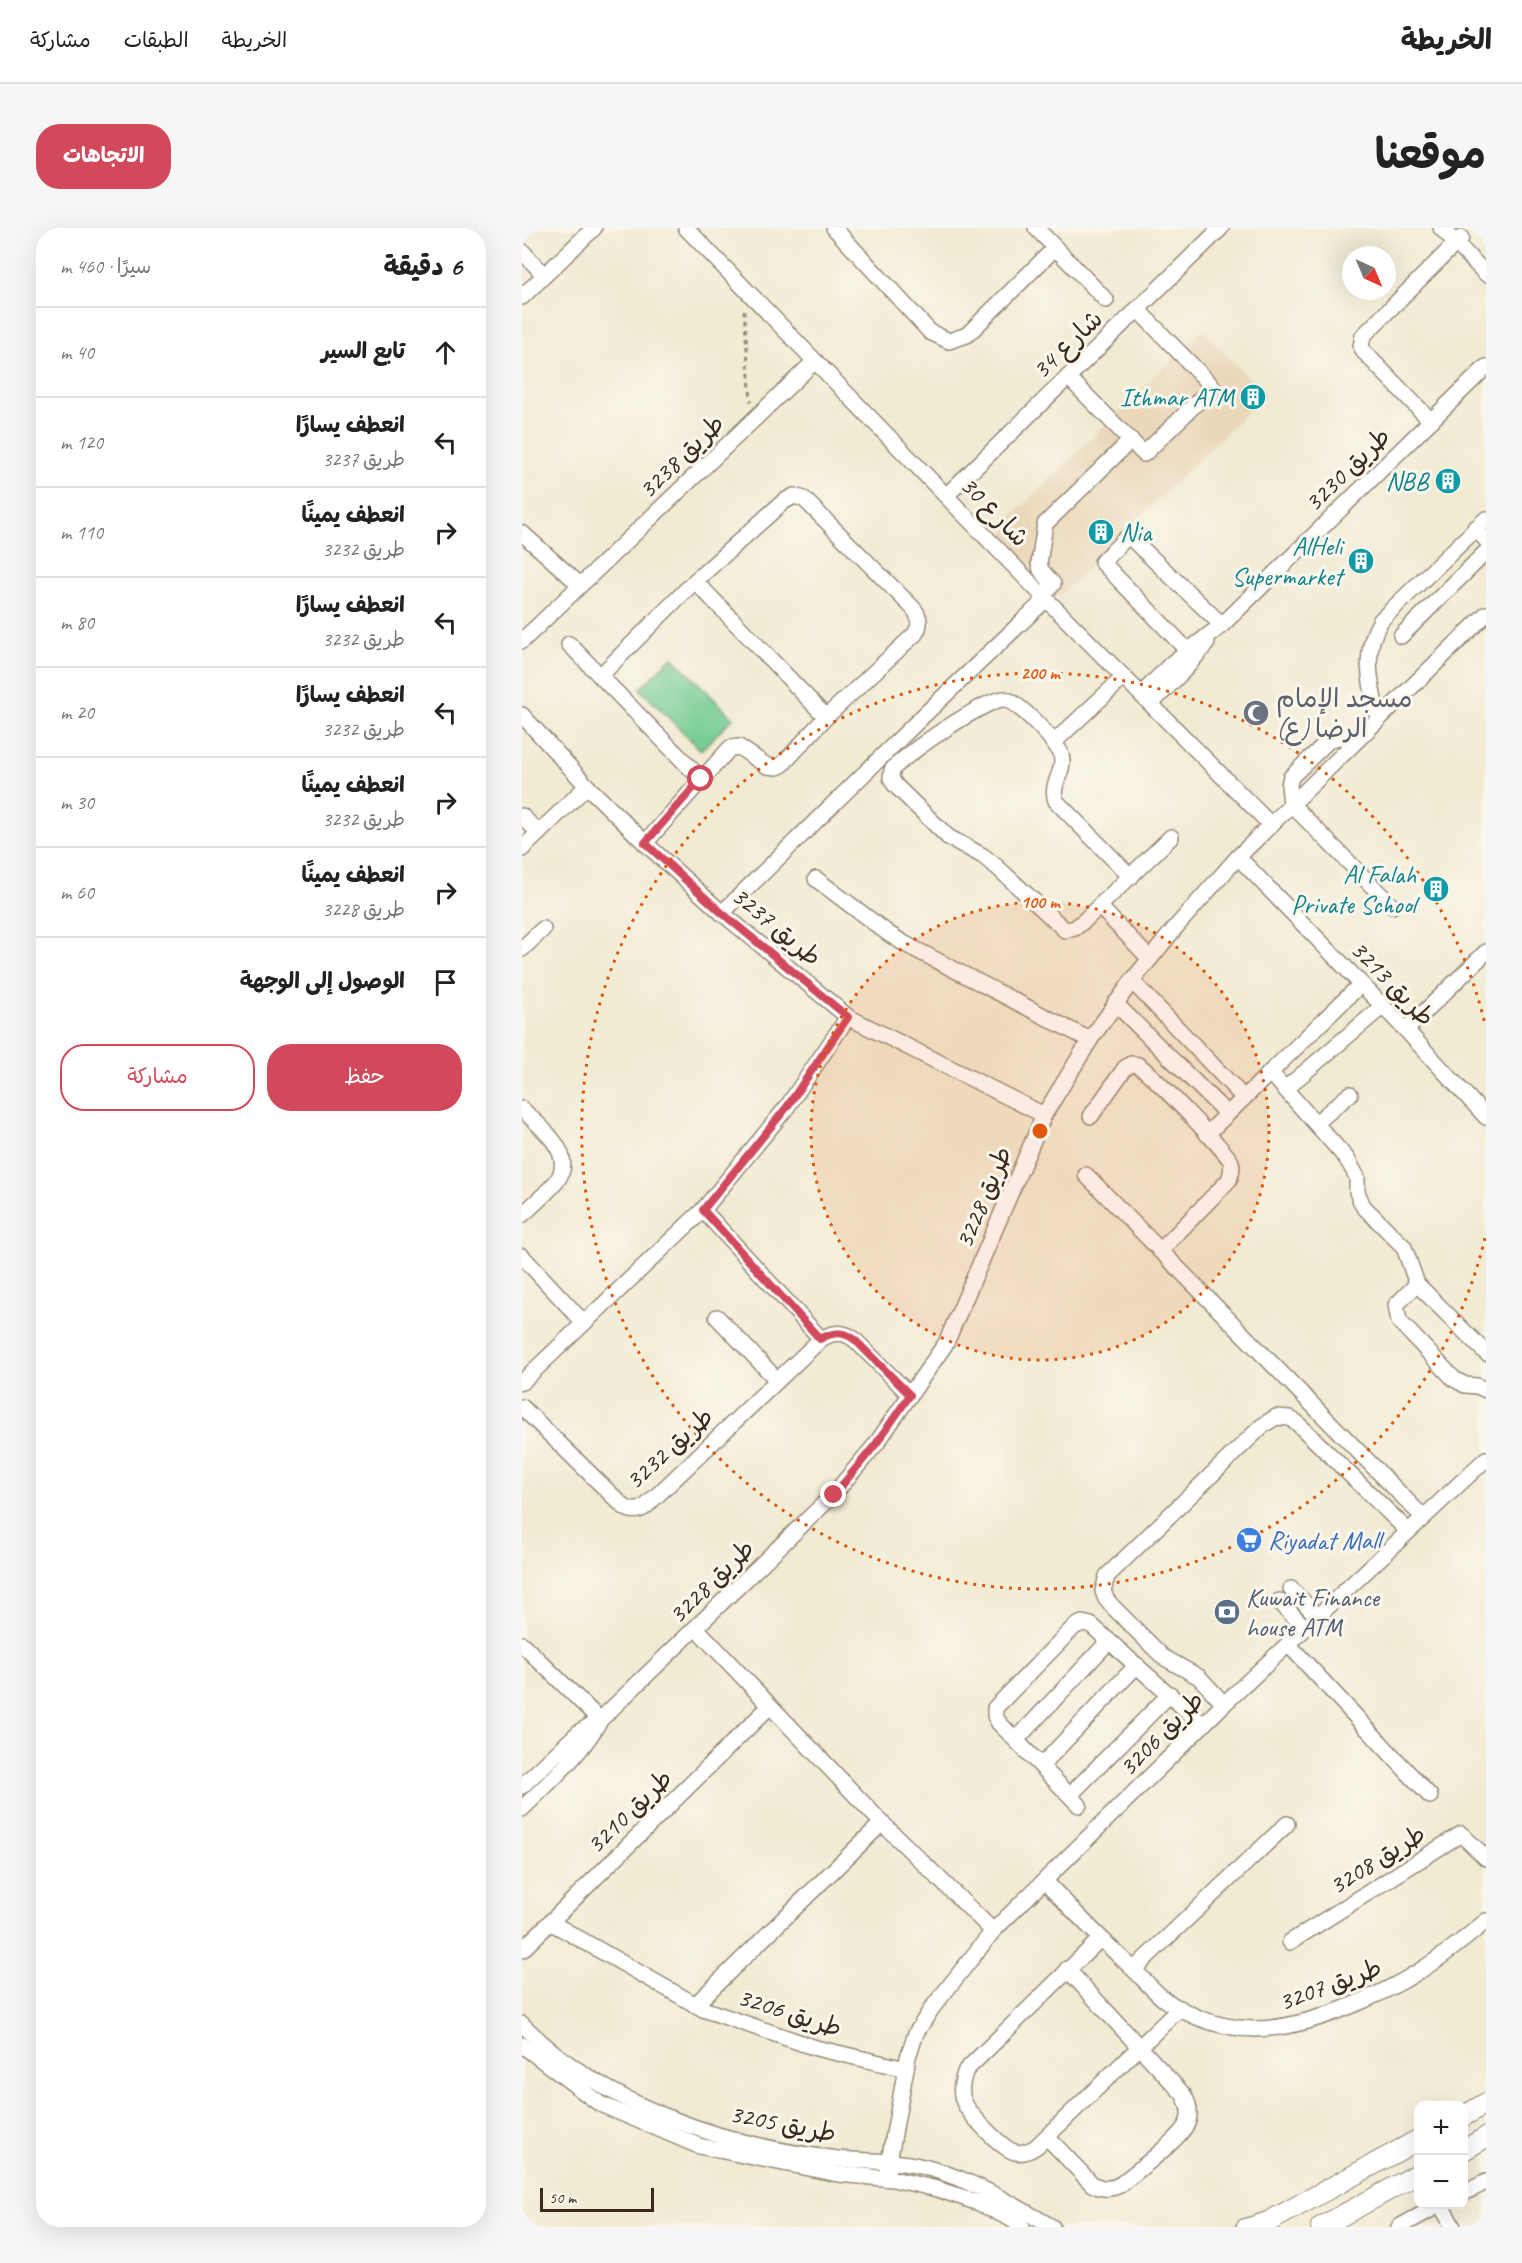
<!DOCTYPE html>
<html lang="ar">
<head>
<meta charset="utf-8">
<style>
  :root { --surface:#fff; --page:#f6f6f6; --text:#222; --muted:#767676; --line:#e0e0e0; --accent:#d1495b }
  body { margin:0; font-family:Caveat,"Playpen Sans Arabic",sans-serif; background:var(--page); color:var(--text); direction:rtl }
  .controls { position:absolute; right:18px; bottom:18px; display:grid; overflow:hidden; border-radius:12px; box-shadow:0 6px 24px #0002 }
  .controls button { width:54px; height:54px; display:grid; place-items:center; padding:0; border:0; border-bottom:2px solid var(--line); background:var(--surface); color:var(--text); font:30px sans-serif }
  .compass { position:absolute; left:820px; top:18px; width:54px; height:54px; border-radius:50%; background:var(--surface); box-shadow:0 6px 24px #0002; rotate:136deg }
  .scale { position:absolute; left:18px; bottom:15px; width:114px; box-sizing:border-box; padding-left:6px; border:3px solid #3b2a1e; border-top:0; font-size:16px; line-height:21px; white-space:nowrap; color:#3b2a1e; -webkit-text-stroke:4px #fbf7ec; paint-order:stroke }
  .stop { position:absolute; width:18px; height:18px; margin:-14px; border:4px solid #d1495b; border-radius:50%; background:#fff }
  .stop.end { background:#d1495b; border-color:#fff; box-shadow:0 2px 6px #0008 }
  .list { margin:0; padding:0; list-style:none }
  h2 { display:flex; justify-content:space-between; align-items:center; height:78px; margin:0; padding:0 24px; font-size:26px }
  h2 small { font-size:20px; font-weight:400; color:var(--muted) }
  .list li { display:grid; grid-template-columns:39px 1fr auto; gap:18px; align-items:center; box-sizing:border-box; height:90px; padding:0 24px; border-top:2px solid var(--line) }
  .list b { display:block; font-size:22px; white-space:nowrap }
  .list p { margin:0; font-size:20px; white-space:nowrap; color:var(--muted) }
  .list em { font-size:20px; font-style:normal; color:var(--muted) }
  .actions { display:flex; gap:12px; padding:18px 24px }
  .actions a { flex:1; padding:14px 0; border:2px solid var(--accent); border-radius:24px; text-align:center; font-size:21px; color:var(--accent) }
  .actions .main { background:var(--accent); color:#fff }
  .icon { flex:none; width:33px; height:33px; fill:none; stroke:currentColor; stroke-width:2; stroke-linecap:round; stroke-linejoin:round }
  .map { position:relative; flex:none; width:964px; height:1999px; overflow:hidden; direction:ltr; border-radius:24px }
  header { display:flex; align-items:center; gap:36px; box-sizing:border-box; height:84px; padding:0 30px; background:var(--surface); border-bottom:2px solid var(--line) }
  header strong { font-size:28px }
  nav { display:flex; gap:33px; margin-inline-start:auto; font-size:21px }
  .intro { display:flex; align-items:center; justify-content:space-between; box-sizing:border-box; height:144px; padding:0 36px }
  h1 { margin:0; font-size:42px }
  .button { padding:15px 27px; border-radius:24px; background:var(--accent); color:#fff; font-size:21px; font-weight:700 }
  main { display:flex; gap:36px; padding:0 36px }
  aside { flex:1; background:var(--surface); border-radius:24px; box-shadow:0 6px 24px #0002 }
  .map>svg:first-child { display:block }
  .built { fill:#ebd8ba }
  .green { fill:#74cc91; stroke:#587b58; stroke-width:1.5 }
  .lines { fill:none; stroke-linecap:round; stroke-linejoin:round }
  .minor-casing { stroke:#968a78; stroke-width:18 }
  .major-casing { stroke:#968a78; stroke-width:22 }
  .path { stroke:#968a78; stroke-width:3; stroke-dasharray:4.5 4.5; stroke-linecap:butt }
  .minor { stroke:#fff; stroke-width:15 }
  .major { stroke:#fff; stroke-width:20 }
  .route { stroke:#d1495b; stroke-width:8 }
  .ring { fill:none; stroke:#df570d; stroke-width:3; stroke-dasharray:3 6 }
  .labels { text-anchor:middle; stroke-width:6; stroke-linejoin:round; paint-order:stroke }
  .street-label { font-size:26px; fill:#3b2a1e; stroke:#fbf7ec }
  .culture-label { font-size:26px; fill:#0d838f; stroke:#fbf7ec; text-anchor:end }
  .worship-label { font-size:26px; fill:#5b616d; stroke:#fbf7ec; text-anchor:start }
  .shop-label { font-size:26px; fill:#366cbe; stroke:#fbf7ec; text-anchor:start }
  .service-label { font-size:26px; fill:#4e5e75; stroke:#fbf7ec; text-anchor:start }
  .centre { fill:#df570d; stroke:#fbf7ec; stroke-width:3 }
  .ring-label { font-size:18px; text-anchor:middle; font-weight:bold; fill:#df570d; stroke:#fbf7ec; stroke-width:6; stroke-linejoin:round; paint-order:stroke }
</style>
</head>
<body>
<header>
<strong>الخريطة</strong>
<nav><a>الخريطة</a><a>الطبقات</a><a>مشاركة</a></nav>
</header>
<div class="intro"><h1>موقعنا</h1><a class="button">الاتجاهات</a></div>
<main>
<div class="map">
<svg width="964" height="1999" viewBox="0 0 964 1999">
  <rect width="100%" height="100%" fill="#fbf7ec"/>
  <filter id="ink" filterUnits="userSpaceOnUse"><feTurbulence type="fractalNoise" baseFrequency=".0167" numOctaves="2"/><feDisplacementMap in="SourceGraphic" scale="12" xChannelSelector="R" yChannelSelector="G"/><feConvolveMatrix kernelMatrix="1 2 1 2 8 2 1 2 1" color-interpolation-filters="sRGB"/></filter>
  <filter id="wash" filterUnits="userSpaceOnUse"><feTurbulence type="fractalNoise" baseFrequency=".008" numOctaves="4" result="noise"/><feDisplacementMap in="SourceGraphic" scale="24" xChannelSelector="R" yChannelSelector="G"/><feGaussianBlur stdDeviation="1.35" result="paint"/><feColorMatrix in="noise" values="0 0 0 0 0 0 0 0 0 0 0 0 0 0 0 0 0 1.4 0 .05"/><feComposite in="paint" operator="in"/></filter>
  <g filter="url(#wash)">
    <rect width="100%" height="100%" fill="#f1ebd3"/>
    <path class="built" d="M680 102 743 167 537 368 482 313 483 295Z"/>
    <path class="green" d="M150 429 211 490 179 522 118 461Z"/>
  </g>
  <g filter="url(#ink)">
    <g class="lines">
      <defs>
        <g id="minor">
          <path d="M164 0 524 371 749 597"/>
          <path d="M312 0 408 104 427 113 445 107 533 20"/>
          <path d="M514 0 584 72"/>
          <path d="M919 0 964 46"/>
          <path d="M0 23 22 47"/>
          <path d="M0 69 72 0"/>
          <path d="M546 149 622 226 691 159 615 81"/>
          <path d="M909 193 842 124 839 118 841 108 939 10"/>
          <path d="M425 267 699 0"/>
          <path d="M953 300 964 312"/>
          <path d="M0 305 58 357"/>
          <path d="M173 353 304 489"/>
          <path d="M521 368 531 356 519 342 517 335 523 296 609 212"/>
          <path d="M879 408 964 324"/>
          <path d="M0 413 293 133"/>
          <path d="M47 416 179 551"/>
          <path d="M665 422 580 334 603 311 608 310 611 312 700 397"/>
          <path d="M78 448 173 353 261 274 272 268 282 271 392 381C398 389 399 397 393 406L304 489 260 537 255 539 245 538 217 519 208 520 123 615"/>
          <path d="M620 466 649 436 700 397 964 139"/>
          <path d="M629 476 664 440 685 415"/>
          <path d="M0 487 65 558 123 615 200 685 326 789 522 887"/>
          <path d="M856 491C849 456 839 425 859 392L964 291"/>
          <path d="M837 510 816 509 807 512 769 549 767 557 769 576 870 678"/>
          <path d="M531 515 602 449"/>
          <path d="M0 588 17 605"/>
          <path d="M0 621 65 558"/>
          <path d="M716 629 884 802 964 889"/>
          <path d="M609 649 534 573C527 555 546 542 538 524 532 512 495 472 482 471 465 470 380 528 370 542L369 550 373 557 426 609 461 628 475 639 543 702 553 700 563 692 649 609"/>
          <path d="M294 651 367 706 383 716 568 812"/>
          <path d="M577 678 628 731"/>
          <path d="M200 685 400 489 524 371"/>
          <path d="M0 721 21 701"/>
          <path d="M610 753 722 870"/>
          <path d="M593 775 705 886"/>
          <path d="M884 802 964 724"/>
          <path d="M748 844 825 931 835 949V964L841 978 882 1019 895 1056 964 1125"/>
          <path d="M763 861 861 778"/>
          <path d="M0 881C18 899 56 926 34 954 24 966 11 977 0 987"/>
          <path d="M569 888 603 840 609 836 616 837C627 843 706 925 709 934 711 940 709 946 707 952L638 1023"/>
          <path d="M794 895 828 866"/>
          <path d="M685 906 839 756"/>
          <path d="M564 947 901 1289"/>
          <path d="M181 982 299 1111"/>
          <path d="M0 1028 62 1095"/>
          <path d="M895 1056 874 1077 877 1093 932 1151 943 1157 955 1158 964 1162"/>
          <path d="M195 1089 255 1152"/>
          <path d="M0 1154 181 982 265 879 326 789"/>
          <path d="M0 1179 101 1278C109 1284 117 1284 124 1278L299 1111C311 1104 320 1103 332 1111L388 1167"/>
          <path d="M769 1361 795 1388"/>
          <path d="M757 1373 783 1400"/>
          <path d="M175 1401 360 1595 471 1703"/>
          <path d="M0 1416 78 1492"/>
          <path d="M766 1416 908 1568"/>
          <path d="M702 1476 677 1449 641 1429 590 1378 584 1371 581 1363 585 1348 740 1198 754 1189 767 1190 774 1194 886 1303"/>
          <path d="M494 1512 587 1413"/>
          <path d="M519 1538 615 1437"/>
          <path d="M0 1558 57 1504 78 1492"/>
          <path d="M548 1567 648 1466"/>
          <path d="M557 1577 477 1495 473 1488V1480L552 1399 560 1395 569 1397 681 1497"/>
          <path d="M0 1581C28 1553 59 1527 78 1492L311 1267 354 1216 424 1115 522 887 568 812 610 753 653 700 716 629 964 386"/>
          <path d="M523 1653C551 1683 580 1712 610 1740 621 1750 631 1763 643 1772 704 1812 757 1806 821 1781 880 1758 917 1733 964 1693"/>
          <path d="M28 1694 181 1781 294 1820 384 1841"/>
          <path d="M578 1711 444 1842C440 1852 437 1863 442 1874 447 1886 480 1921 493 1924 501 1926 508 1923 515 1918L658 1780"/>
          <path d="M768 1714 939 1606 964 1630"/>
          <path d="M0 1722 247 1479"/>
          <path d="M612 1741 765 1596"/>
          <path d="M173 1777 360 1595"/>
          <path d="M0 1796C79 1877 205 1919 316 1931 342 1934 369 1932 393 1937 443 1947 486 1974 530 1999"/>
          <path d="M0 1817 78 1876 177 1918 316 1946 371 1951 415 1961 457 1975 489 1991 500 1999"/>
          <path d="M525 1909 570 1956C580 1961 587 1962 598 1957 613 1944 661 1910 666 1893 669 1883 666 1874 661 1866L545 1741"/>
          <path d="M364 1950 386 1829 394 1805 410 1780 471 1703 702 1476 964 1231"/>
          <path d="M942 1965 964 1954"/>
          <path d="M919 1977 931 1999"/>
          <path d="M722 1999 745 1992"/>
          <path d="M877 1999 919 1976"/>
        </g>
        <g id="major">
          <path d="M942 1888 964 1875"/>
          <path d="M942 1922 964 1909"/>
          <path d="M737 1999 896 1912"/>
          <path d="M799 1999 896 1946"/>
        </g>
      </defs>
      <use href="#minor" class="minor-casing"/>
      <use href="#major" class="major-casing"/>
      <path class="path" d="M222 82 229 174"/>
      <use href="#minor" class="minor"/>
      <use href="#major" class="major"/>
    </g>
  </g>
  <g class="lines" filter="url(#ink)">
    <path class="route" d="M179 551 123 615 200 685 326 789 265 879 181 982 298 1111C311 1104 320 1103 332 1111L388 1167 354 1216 312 1267"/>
  </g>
  <circle cx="518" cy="903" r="229" fill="#df570d" fill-opacity=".12"/>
  <g class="ring">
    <circle cx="518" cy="903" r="229"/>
    <path d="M963 1010A458 458 0 1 1 963 796"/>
  </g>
  <defs>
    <symbol id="building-disc" viewBox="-11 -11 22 22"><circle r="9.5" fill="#0f9aa8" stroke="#fbf7ec"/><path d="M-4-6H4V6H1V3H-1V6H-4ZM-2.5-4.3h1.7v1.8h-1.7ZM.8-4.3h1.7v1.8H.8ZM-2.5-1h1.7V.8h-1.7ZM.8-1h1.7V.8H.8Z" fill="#fff"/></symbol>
    <symbol id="mosque-disc" viewBox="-11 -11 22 22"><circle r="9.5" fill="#6b7280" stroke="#fbf7ec"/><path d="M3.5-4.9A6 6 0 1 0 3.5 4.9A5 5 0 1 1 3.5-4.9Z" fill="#fff"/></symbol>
    <symbol id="supermarket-disc" viewBox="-11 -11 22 22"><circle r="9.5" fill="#3f7fe0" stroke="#fbf7ec"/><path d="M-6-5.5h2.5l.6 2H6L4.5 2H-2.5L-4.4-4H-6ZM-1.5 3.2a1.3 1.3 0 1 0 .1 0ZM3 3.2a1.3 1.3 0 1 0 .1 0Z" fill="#fff"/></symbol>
    <symbol id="bank-disc" viewBox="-11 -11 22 22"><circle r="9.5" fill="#5c6f8a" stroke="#fbf7ec"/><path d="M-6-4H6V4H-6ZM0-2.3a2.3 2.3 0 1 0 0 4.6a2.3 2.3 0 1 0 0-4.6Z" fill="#fff"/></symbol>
  </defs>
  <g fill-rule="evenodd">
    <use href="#building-disc" x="716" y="154" width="30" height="30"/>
    <use href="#building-disc" x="911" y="238" width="30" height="30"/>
    <use href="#building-disc" x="564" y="289" width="30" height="30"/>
    <use href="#building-disc" x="824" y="318" width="30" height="30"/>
    <use href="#mosque-disc" x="719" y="470" width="30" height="30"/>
    <use href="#building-disc" x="899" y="646" width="30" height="30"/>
    <use href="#supermarket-disc" x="712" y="1297" width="30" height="30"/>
    <use href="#bank-disc" x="690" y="1369" width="30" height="30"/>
  </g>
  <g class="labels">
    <g class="street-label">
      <text transform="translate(545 116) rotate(-44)" y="9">شارع 34</text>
      <text transform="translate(159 228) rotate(-44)" y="9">طريق 3238</text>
      <text transform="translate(825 241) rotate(-44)" y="9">طريق 3230</text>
      <text transform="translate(473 283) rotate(46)" y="9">شارع 30</text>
      <text transform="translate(255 698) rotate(40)" y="9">طريق 3237</text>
      <text transform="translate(871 755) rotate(46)" y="9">طريق 3213</text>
      <text transform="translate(461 969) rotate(-67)" y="9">طريق 3228</text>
      <text transform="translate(147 1220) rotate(-42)" y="9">طريق 3232</text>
      <text transform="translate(189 1353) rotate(-44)" y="9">طريق 3228</text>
      <text transform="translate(639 1505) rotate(-45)" y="9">طريق 3206</text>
      <text transform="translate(107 1583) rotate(-44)" y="9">طريق 3210</text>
      <text transform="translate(855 1631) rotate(-32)" y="9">طريق 3208</text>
      <text transform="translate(808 1756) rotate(-20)" y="9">طريق 3207</text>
      <text transform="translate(268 1784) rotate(18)" y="9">طريق 3206</text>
      <text transform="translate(261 1895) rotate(11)" y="9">طريق 3205</text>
    </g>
    <g class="culture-label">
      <text x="712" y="178">Ithmar ATM</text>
      <text x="906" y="262">NBB</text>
      <text x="598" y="313" text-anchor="start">Nia</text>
      <text x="820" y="327">AlHeli<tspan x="820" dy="30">Supermarket</tspan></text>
      <text x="894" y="655">Al Falah<tspan x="894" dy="30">Private School</tspan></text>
    </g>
    <g class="worship-label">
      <text x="754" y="479">مسجد الإمام<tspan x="754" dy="30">الرضا (ع)</tspan></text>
    </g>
    <g class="shop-label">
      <text x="746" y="1321">Riyadat Mall</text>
    </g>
    <g class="service-label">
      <text x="724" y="1378">Kuwait Finance<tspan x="724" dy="30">house ATM</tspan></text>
    </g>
  </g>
  <circle cx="518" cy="903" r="9" class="centre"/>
  <g class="ring-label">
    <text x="518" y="451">200 m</text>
    <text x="518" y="680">100 m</text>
  </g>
</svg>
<div class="controls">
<button>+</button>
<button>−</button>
</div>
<svg class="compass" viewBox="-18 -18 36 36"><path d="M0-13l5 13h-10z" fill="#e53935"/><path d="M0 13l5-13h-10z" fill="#767676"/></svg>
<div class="scale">50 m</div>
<div class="stop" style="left:179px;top:551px"></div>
<div class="stop end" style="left:312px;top:1267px"></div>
</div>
<aside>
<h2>6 دقيقة<small>سيرًا · 460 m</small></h2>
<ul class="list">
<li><svg class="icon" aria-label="ahead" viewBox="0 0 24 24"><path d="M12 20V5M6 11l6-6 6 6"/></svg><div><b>تابع السير</b></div><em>40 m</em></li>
<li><svg class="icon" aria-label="left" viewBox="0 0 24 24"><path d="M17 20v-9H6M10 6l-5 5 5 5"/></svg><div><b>انعطف يسارًا</b><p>طريق 3237</p></div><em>120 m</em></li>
<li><svg class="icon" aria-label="right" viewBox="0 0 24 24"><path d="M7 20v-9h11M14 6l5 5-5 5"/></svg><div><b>انعطف يمينًا</b><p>طريق 3232</p></div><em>110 m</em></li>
<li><svg class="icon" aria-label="left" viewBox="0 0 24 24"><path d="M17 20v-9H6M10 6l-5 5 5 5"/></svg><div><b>انعطف يسارًا</b><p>طريق 3232</p></div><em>80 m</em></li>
<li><svg class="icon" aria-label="left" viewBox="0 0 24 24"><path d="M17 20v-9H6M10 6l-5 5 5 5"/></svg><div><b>انعطف يسارًا</b><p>طريق 3232</p></div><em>20 m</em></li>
<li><svg class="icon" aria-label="right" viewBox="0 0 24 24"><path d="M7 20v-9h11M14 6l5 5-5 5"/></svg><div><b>انعطف يمينًا</b><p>طريق 3232</p></div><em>30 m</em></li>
<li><svg class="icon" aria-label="right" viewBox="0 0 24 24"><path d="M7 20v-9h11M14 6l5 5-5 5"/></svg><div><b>انعطف يمينًا</b><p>طريق 3228</p></div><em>60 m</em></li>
<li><svg class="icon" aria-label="arrive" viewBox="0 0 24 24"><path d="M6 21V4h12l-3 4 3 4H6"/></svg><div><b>الوصول إلى الوجهة</b></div></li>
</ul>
<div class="actions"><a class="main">حفظ</a><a>مشاركة</a></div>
</aside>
</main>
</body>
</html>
